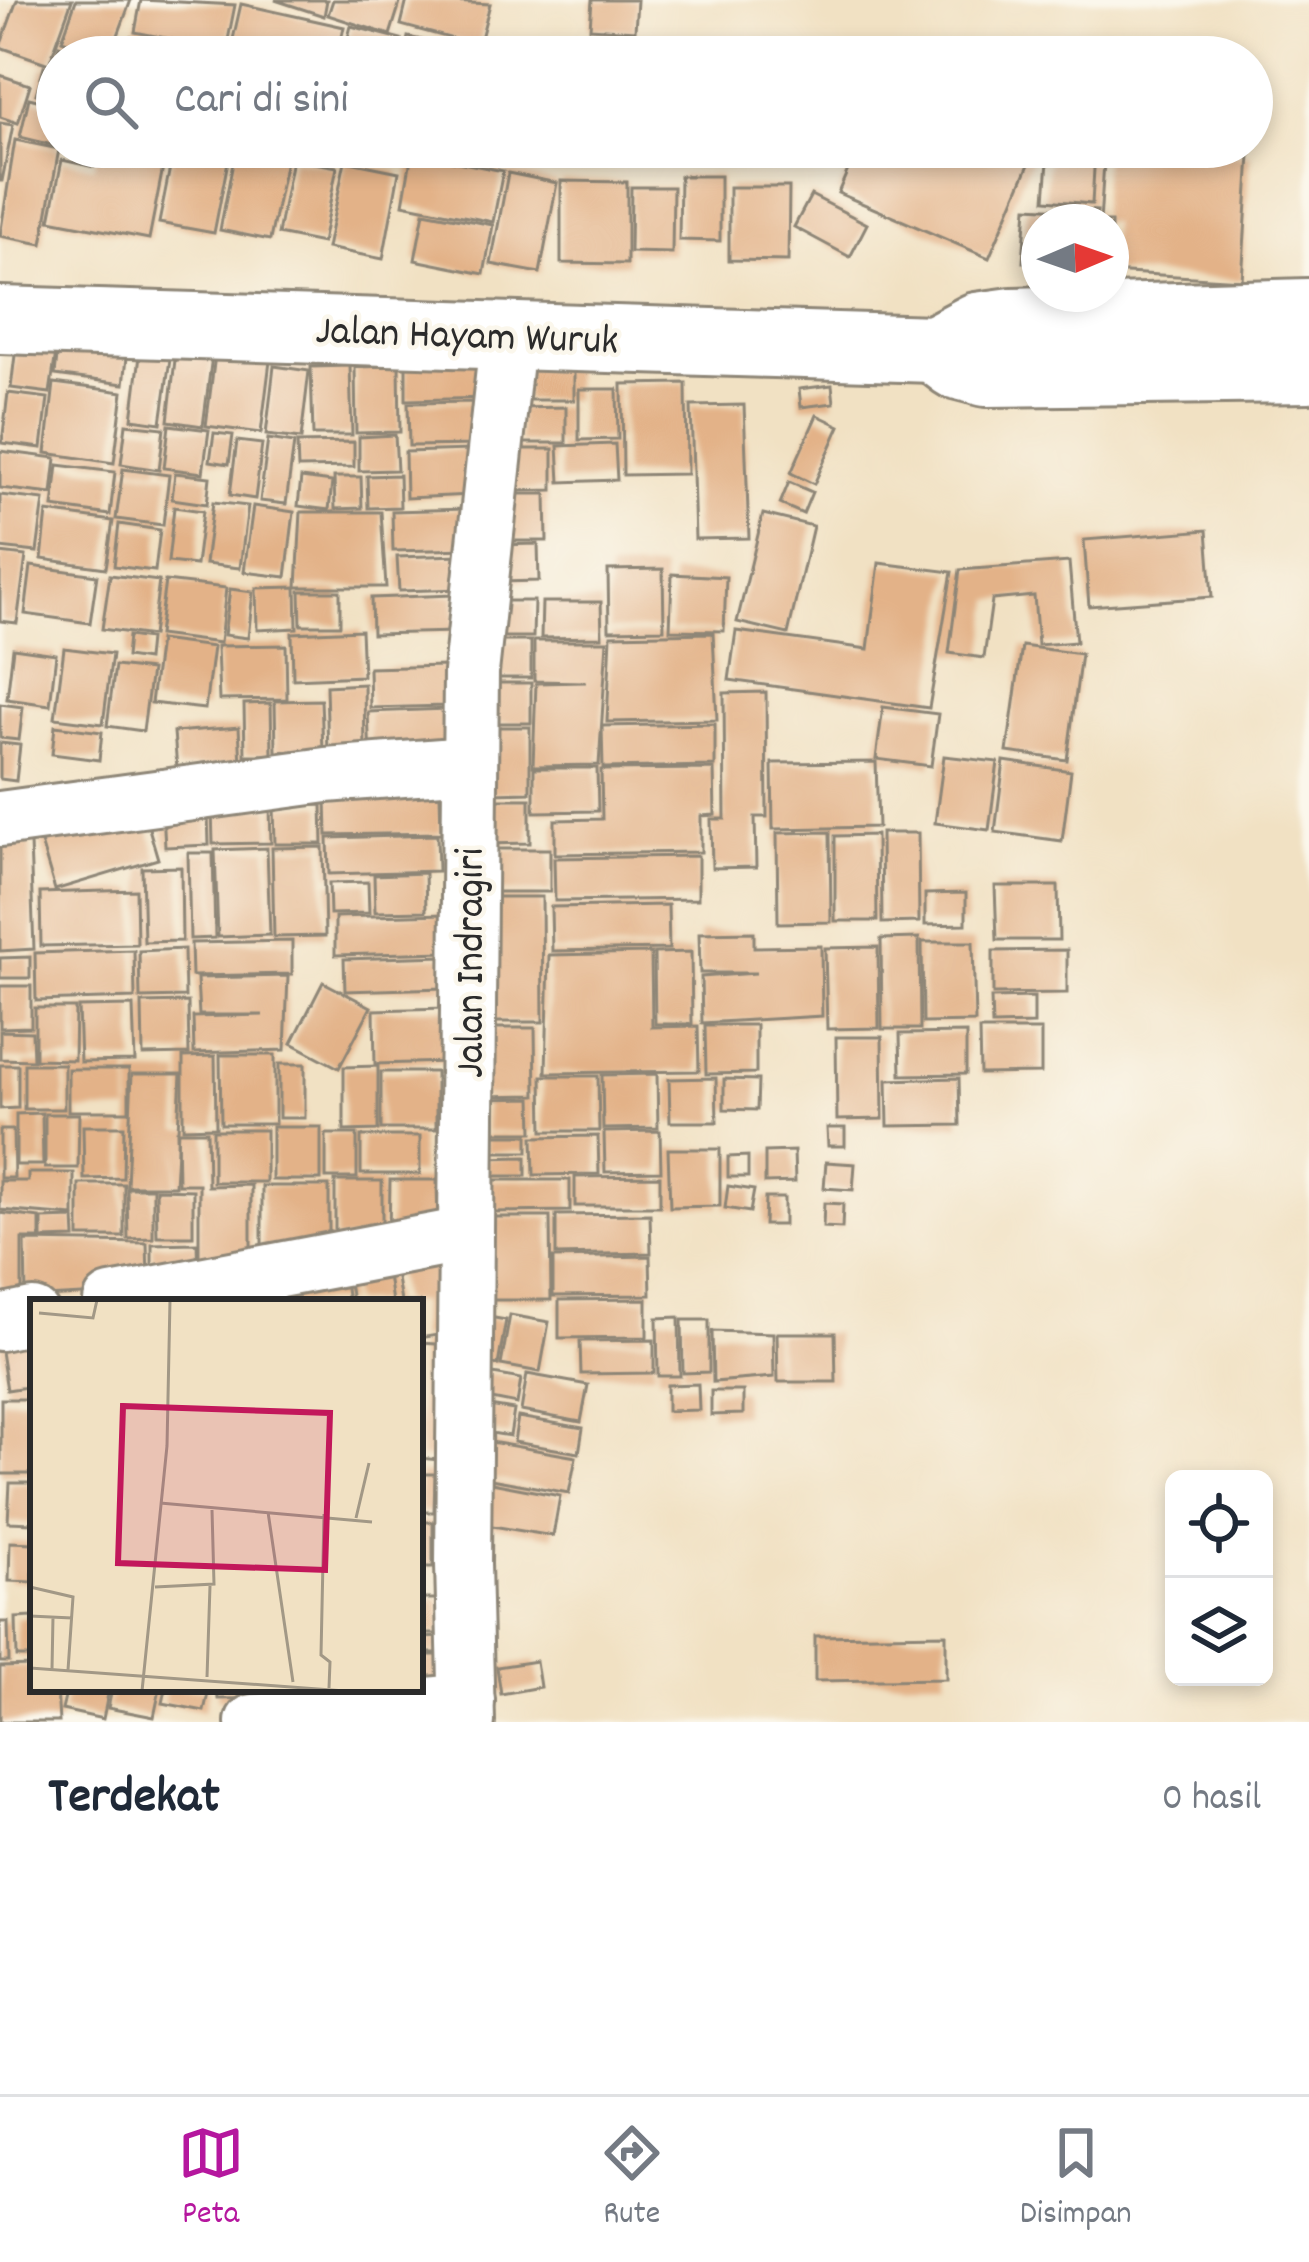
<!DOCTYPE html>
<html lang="id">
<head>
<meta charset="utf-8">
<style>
  :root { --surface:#fff; --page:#f6f6f7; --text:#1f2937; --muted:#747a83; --line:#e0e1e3; --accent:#b5179e }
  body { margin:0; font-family:Dekko,sans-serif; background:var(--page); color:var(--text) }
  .controls { position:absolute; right:36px; bottom:36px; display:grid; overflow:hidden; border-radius:18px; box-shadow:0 6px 18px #0003 }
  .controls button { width:108px; height:108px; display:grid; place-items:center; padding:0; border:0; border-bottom:3px solid var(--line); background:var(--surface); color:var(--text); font:60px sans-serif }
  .compass { position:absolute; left:1021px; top:204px; width:108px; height:108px; border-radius:50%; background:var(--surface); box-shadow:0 6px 18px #0003; rotate:88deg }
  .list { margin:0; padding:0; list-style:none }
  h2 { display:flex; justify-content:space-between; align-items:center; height:156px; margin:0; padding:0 48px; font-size:51px }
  h2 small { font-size:39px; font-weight:400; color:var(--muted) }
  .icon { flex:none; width:66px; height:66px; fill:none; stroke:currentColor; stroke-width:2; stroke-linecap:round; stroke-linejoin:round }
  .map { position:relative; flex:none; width:1309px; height:1722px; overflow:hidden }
  .search { position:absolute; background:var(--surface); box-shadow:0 6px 18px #0003; left:36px; right:36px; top:36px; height:132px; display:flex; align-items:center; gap:30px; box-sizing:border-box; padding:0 42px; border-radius:66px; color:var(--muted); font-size:45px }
  .sheet { height:372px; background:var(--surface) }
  nav { display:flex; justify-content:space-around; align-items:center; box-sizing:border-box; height:168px; border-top:3px solid var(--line); background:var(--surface); font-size:33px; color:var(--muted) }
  nav a { display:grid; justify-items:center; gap:6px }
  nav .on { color:var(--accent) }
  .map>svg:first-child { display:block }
  .building { fill:#e3b288 }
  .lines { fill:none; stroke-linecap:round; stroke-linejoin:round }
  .minor-casing { stroke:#8e8677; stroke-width:60 }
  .highway-casing { stroke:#8e8677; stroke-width:72 }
  .minor { stroke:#fff; stroke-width:54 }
  .highway { stroke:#fff; stroke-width:66 }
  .labels { text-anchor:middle; stroke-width:9; stroke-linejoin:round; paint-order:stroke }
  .street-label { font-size:42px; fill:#2b2b2b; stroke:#fbf7ec }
  .inset-road { fill:none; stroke:#a29886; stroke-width:3 }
  .view { fill:#c2185b; fill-opacity:0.15; stroke:#c2185b; stroke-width:6 }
  .inset-edge { fill:none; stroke:#2b2b2b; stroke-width:6 }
</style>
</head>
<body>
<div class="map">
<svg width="1309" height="1722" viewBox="0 0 1309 1722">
  <rect width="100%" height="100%" fill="#fbf7ec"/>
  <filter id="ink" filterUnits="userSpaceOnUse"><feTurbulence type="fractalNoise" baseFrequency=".00833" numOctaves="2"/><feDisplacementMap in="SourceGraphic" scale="24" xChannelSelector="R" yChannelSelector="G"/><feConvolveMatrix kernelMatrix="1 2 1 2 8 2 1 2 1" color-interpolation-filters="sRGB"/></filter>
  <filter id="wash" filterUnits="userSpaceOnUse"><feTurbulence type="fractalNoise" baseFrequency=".004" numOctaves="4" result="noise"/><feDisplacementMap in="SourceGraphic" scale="48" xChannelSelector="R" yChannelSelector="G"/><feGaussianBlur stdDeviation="2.7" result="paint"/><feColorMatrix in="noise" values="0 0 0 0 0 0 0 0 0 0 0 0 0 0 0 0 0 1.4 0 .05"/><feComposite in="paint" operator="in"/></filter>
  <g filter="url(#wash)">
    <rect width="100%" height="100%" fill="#f1e1c3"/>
    <g id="blocks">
      <g class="building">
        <path d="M17 0H72L49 64 0 47Z"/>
        <path d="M76 0H131L110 57 62 40Z"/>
        <path d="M141 0 235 5 226 50 135 32Z"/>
        <path d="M275 0H327L324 16Z"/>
        <path d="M333 0H401L390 35 328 15Z"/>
        <path d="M407 0 490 4 479 46 401 25Z"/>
        <path d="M592 0H637L635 31 590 28Z"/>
        <path d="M241 4 344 27 337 57H229Z"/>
        <path d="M351 26 401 39 396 57H343Z"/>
        <path d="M131 37 226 55V57H127Z"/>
        <path d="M408 37 475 52 474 57H404Z"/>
        <path d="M59 45 97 56V57H56Z"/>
        <path d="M482 46 526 55 525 57H480Z"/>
        <path d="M44 66 57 70V100L36 94Z"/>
        <path d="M0 75 30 85 18 123 0 117Z"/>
        <path d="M29 98 57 105V146L20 137Z"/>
        <path d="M0 123 13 125 2 181H0Z"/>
        <path d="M15 140 59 149 42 244 0 236Z"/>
        <path d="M98 147H167L149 239 50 220 62 160 94 167Z"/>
        <path d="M174 147 230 151 214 233 159 223Z"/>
        <path d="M236 147 287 155 270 240 220 230Z"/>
        <path d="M455 147H529L527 161 454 152Z"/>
        <path d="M858 147H1016L1033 155 989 258 838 193Z"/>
        <path d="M1105 147 1250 155 1242 280 1111 272V222H1100Z"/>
        <path d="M1049 148 1095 151 1092 204 1045 200Z"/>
        <path d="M412 153 503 171 493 222 403 204Z"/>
        <path d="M292 159 337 167 322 243 278 234Z"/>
        <path d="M345 161 399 172 383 259 327 248Z"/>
        <path d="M508 173 557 183 540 273 491 264Z"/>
        <path d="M680 176H720V241L679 240Z"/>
        <path d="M561 181 627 182V264L561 263Z"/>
        <path d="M631 187H673L672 253 630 252Z"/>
        <path d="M729 187H789L788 261 729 260Z"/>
        <path d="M811 195 867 224 850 257 794 227Z"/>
        <path d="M1027 207 1097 211 1096 222H1039V262H1023Z"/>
        <path d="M424 212 493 225 484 274 415 260Z"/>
        <path d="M59 338 128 348 124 384 55 375Z"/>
        <path d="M16 347 56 352 50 393 11 388Z"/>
        <path d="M141 348 171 352 161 423 132 419Z"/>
        <path d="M176 351 212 356 203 426 168 421Z"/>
        <path d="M215 355 270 361 261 433 206 426Z"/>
        <path d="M489 358 490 398 406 400V361Z"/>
        <path d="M274 366 309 371 301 439 266 435Z"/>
        <path d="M350 366 352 435H313L311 367Z"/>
        <path d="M399 366 400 432 356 433 355 367Z"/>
        <path d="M574 367V400H525V368Z"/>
        <path d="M54 383 123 392 114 463 46 453Z"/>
        <path d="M686 383 687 474 623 475 622 384Z"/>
        <path d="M832 385 834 403 801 407 799 389Z"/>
        <path d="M579 389H617L618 439 579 440Z"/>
        <path d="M8 393 48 398 42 448 2 443Z"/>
        <path d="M477 402 478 445 409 446 408 403Z"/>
        <path d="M744 405 749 538 695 539 691 406Z"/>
        <path d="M566 407V443H519V408Z"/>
        <path d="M817 415 840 426 814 484 791 473Z"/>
        <path d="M126 424 164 428 159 470 121 464Z"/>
        <path d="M169 425 209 430 203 473 164 468Z"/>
        <path d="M214 433 233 435 229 464 210 461Z"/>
        <path d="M395 435 397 470 359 471V437Z"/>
        <path d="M268 439 294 443 286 504 260 501Z"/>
        <path d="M237 441 262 444 255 499 230 495Z"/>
        <path d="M354 442V467L298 468 297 443Z"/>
        <path d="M615 444 617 480 560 482 558 446Z"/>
        <path d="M513 449H553V490L513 491Z"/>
        <path d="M470 450 472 495 406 498 405 452Z"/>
        <path d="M0 451 56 458 52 494 0 488Z"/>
        <path d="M58 465 115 472 110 515 53 507Z"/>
        <path d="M123 469 169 475 163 525 116 519Z"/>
        <path d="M175 473 210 477 207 504 172 499Z"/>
        <path d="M399 475 400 507 368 508 367 476Z"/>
        <path d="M334 477H361L362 508 335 509Z"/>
        <path d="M301 478 332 482 329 510 298 506Z"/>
        <path d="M789 482 812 492 803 514 780 504Z"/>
        <path d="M504 494H546L547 541H504Z"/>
        <path d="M0 495 44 500 37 552 0 548Z"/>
        <path d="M213 502 248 506 240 568 205 564Z"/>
        <path d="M253 506 294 512 286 577 244 572Z"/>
        <path d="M174 507 203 511 196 565 168 562Z"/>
        <path d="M467 509 468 549 393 551 392 511Z"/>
        <path d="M47 512 113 521 106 568 42 559Z"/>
        <path d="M301 512H381L386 587H297Z"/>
        <path d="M763 514 813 526 788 634 737 622Z"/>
        <path d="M119 524 160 530 155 571 114 566Z"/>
        <path d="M1207 530 1212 597 1089 606 1084 540Z"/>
        <path d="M538 544 539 581 499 582 498 545Z"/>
        <path d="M0 553 26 556 17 623 0 621Z"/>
        <path d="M461 555 462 589 399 591 397 557Z"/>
        <path d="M1069 562 1076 642 1038 645 1034 596 992 600 984 658 949 653 960 570Z"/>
        <path d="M879 563 952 572 929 708 729 680 736 631 868 649Z"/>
        <path d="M31 566 97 575 90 623 25 614Z"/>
        <path d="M663 569 664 629 609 630 608 570Z"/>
        <path d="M672 574 726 577 724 631 670 630Z"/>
        <path d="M110 575 159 581 152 636 102 629Z"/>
        <path d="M165 581 226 588 220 643 158 635Z"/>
        <path d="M296 587 297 628 257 630 256 588Z"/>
        <path d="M230 589 253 592 248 638 224 635Z"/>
        <path d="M300 591H340V625H301Z"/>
        <path d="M454 595 456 632 372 634 371 598Z"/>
        <path d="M492 601H534L533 637H492Z"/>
        <path d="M542 602H601L602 637 541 638Z"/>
        <path d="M361 630 363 676 293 679 292 633Z"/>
        <path d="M713 633 717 720 607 722 611 635Z"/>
        <path d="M128 636 149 639 147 660 126 657Z"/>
        <path d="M159 640 213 647 205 709 151 703Z"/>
        <path d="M489 641H531V678H488Z"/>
        <path d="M534 641H607L599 765 533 766 536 683 586 682 534 681Z"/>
        <path d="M286 645 287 699 219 700 217 646Z"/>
        <path d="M1022 646 1081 654 1067 760 1007 752Z"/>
        <path d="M13 648 56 654 50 705 7 699Z"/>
        <path d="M64 648 112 654 103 724 55 718Z"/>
        <path d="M115 666 151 670 143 731 107 726Z"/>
        <path d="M445 666 446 706 370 708 369 668Z"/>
        <path d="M484 683H531V723H485Z"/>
        <path d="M364 684 365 753 328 754 326 686Z"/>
        <path d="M766 692 767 817H755L756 867 712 868 711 819H725L724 693Z"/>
        <path d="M321 700 323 750 276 752 275 701Z"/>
        <path d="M271 703 272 755H245L244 704Z"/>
        <path d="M0 704 23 707 19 740 0 738Z"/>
        <path d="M883 707 938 714 931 766 876 759Z"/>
        <path d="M448 709 450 755 370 758 368 712Z"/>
        <path d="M715 724V766L603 768 602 726Z"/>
        <path d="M55 726 102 732 99 760 52 754Z"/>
        <path d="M239 727 241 764 177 769 174 732Z"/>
        <path d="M489 727H530V792L490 793Z"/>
        <path d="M0 743 20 745 16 781 0 779Z"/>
        <path d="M944 756 998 762 989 830 935 823Z"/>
        <path d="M1004 761 1071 771 1062 841 995 832Z"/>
        <path d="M876 762 878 827 773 829 772 763Z"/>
        <path d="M534 768H597L598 811 534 812Z"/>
        <path d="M714 769 715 815 701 816V852L555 854V820L602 819 601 770Z"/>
        <path d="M440 795 441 833 327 835 326 798Z"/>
        <path d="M480 799H530V843L481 844Z"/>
        <path d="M322 805 323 844H275L274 806Z"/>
        <path d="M270 807 271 843 213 844 212 808Z"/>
        <path d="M143 808 158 859 55 890 40 839Z"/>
        <path d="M163 812H208L209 845 165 847Z"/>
        <path d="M830 832 831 922 778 923 777 833Z"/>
        <path d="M881 833H918L919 922 882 923Z"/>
        <path d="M437 835 438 871 329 874 328 838Z"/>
        <path d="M876 835 877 921H835V836Z"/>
        <path d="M30 843 34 949 0 951V844Z"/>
        <path d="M323 847 325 936 274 937 272 848Z"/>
        <path d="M267 848 270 935 218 937 215 850Z"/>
        <rect x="478" y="849" width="72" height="43"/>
        <path d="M188 853H213L215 938 190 939Z"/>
        <path d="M698 856V899L555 901 554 858Z"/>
        <path d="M181 867 182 941 144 942 142 868Z"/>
        <path d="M425 873 426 911 375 912 374 875Z"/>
        <path d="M368 882 369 913 330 914 329 883Z"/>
        <path d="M995 886H1058L1059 940H997Z"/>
        <path d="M136 890 137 944 41 946 40 893Z"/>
        <path d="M966 893V924L925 925V894Z"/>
        <path d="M485 897H542L543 1022H485Z"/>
        <path d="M668 905 669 949 552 951 551 907Z"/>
        <path d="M445 914V952L335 955V917Z"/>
        <path d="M754 932V947L821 946 822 1016 702 1023 701 977 756 973H700L699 933Z"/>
        <path d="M919 938 920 1029H882L881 939Z"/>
        <path d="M292 941V974L192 976 191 943Z"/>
        <path d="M922 942H973L975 1022 923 1023Z"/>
        <path d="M878 947 879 1028 827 1029 825 948Z"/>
        <path d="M184 949 185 997 140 998 139 951Z"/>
        <path d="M134 950 135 998 36 1001 35 953Z"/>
        <path d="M1067 950V993L993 994V951Z"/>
        <path d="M691 952 692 1024H655L654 953Z"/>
        <path d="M651 953 652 1027 698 1026 699 1071 546 1073 549 955Z"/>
        <path d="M445 956V988L345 991 344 959Z"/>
        <path d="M30 957V978H0V958Z"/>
        <path d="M288 976 285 1050 194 1053 193 1017 263 1015H199L197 978Z"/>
        <path d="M323 982 371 1007 339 1068 292 1043Z"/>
        <path d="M0 986H31V1027L0 1028Z"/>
        <path d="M1034 997V1024L992 1025 991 998Z"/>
        <path d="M188 1002 189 1054 143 1055 142 1003Z"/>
        <path d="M133 1006 135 1061 80 1062 78 1007Z"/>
        <path d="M35 1008H75L74 1060 35 1059Z"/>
        <path d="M446 1008 448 1062 375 1064 374 1010Z"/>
        <path d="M705 1025H756V1073L706 1074Z"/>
        <path d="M483 1028H535L536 1095 483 1096Z"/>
        <path d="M979 1030H1041V1073L980 1074Z"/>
        <path d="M0 1031 32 1032 33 1060 0 1059Z"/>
        <path d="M966 1033V1074L901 1075 900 1034Z"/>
        <path d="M836 1037H882L883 1119 837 1120Z"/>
        <path d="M220 1055H275V1124H221Z"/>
        <path d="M215 1056 216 1127 183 1128V1057Z"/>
        <rect x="24" y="1064" width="40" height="45"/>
        <rect x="279" y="1064" width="26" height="54"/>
        <path d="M0 1065H18V1108L0 1109Z"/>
        <path d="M378 1066V1130L344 1131V1067Z"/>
        <rect x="68" y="1069" width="61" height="42"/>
        <rect x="381" y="1072" width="55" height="57"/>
        <path d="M132 1074H181L175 1186H127Z"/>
        <path d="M657 1074 658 1128 603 1129 602 1075Z"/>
        <path d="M542 1076H598L599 1131H543Z"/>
        <path d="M716 1078 717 1122H670L669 1079Z"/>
        <path d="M959 1078 960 1125 888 1126 887 1080Z"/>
        <path d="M724 1079 758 1080 757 1110 724 1109Z"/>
        <path d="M532 1098 533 1132H486L485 1099Z"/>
        <path d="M42 1113 43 1165H16V1114Z"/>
        <path d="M45 1114H79L78 1168H45Z"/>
        <path d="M83 1126H124L123 1178 84 1179Z"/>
        <rect x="272" y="1127" width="49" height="53"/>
        <path d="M827 1128H845V1146H828Z"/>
        <path d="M0 1130H13L14 1178H0Z"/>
        <rect x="213" y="1130" width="53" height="52"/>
        <path d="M177 1131H207L208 1186 251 1185V1260L199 1261V1184H178Z"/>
        <path d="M660 1131 661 1171 605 1172 604 1132Z"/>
        <rect x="326" y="1134" width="31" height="44"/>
        <rect x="485" y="1135" width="43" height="17"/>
        <rect x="361" y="1136" width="59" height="38"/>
        <path d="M598 1136 599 1174 534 1175 533 1137Z"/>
        <path d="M668 1149H720V1206L670 1207Z"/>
        <path d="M794 1151 795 1182 765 1183V1152Z"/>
        <path d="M748 1156V1177H728V1157Z"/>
        <path d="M526 1157V1176H486V1158Z"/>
        <path d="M826 1162 855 1164 853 1190 824 1188Z"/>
        <path d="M28 1173H74V1216L0 1210V1181H28Z"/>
        <path d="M660 1176V1206H575V1177Z"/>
        <path d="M390 1180H437L438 1233H389Z"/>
        <path d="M487 1180H570V1211L487 1212Z"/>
        <rect x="335" y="1181" width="47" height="59"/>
        <rect x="79" y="1184" width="45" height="53"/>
        <rect x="262" y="1186" width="67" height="64"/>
        <path d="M728 1186 754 1190 750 1212 725 1208Z"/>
        <path d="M127 1188H153V1238L128 1239Z"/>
        <path d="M156 1189 193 1190V1236H157Z"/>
        <path d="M765 1198H784V1225H764Z"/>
        <path d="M824 1203 843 1204 842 1228 823 1227Z"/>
        <path d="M0 1213 40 1218V1239H22V1304H0Z"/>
        <path d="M650 1214 651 1253 556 1255V1215Z"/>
        <path d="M489 1217H550L551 1300H490Z"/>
        <path d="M74 1218 75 1238 42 1239V1219Z"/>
        <path d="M25 1241 147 1243 148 1280 101 1294 26 1298Z"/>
        <path d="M197 1243 198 1279H152V1244Z"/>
        <path d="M650 1256 651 1295 553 1296V1258Z"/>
        <path d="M449 1258 461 1331 420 1338V1302H401L395 1267Z"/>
        <path d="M387 1269 392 1302H352L348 1276Z"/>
        <path d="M344 1274 348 1302H272L270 1287Z"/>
        <path d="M647 1299V1337L559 1338V1300Z"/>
        <path d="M510 1315 549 1322 540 1372 501 1365Z"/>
        <path d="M483 1316 506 1320 498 1365 475 1361Z"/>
        <path d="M679 1317 680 1376H658L657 1318Z"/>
        <path d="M682 1320H709V1372L683 1373Z"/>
        <path d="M712 1331 773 1333 774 1377 713 1382Z"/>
        <path d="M33 1333V1386L7 1390 0 1345Z"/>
        <path d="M777 1333H835L836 1382H778Z"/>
        <path d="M654 1340V1373L581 1374 580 1341Z"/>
        <path d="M420 1343 452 1345 439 1460 420 1458Z"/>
        <path d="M482 1372 521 1379 517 1404 477 1396Z"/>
        <path d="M527 1374 588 1385 581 1422 521 1411Z"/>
        <path d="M698 1384 699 1410 667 1411V1385Z"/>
        <path d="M711 1391H743V1414L711 1415Z"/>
        <rect x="1" y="1399" width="32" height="75"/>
        <path d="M483 1405 514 1410 510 1436 479 1431Z"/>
        <path d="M518 1417 583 1428 579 1453 514 1442Z"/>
        <path d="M491 1442 576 1457 569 1493 485 1478Z"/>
        <path d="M420 1474H435L434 1512H420Z"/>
        <path d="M481 1481 560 1496 553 1536 474 1523Z"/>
        <path d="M10 1483H33V1523L8 1522Z"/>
        <rect x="420" y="1522" width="13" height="45"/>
        <path d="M10 1542 33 1543V1582L9 1581Z"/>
        <path d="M420 1599H440L441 1634H420Z"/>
        <path d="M33 1617V1657H17L16 1618Z"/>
        <path d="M0 1622H8L9 1662H0Z"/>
        <path d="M946 1634V1679L815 1681V1636Z"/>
        <path d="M444 1637V1653H420V1638Z"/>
        <rect x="420" y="1655" width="28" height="31"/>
        <path d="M536 1661 540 1687 501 1694 497 1667Z"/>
        <path d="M33 1666V1689H57L59 1722H0V1667Z"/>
        <path d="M67 1689H109L103 1719 62 1710Z"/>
        <path d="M112 1689H160L154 1717 108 1708Z"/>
        <path d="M166 1689H209L204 1711 163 1703Z"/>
        <path d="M217 1689H285V1698L218 1699Z"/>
      </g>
    </g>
  </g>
  <g filter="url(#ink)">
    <use href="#blocks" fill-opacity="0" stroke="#8e8677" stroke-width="3"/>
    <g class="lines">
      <defs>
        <g id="minor">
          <path d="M0 819 326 775 468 764"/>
          <path d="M111 1302 465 1235"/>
          <path d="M0 1323 33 1316"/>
          <path d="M253 1722 467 1701"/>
          <path d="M467 1722 463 1564 471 672 508 332"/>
        </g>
        <g id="highway">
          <path d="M0 320 934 349 955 365 986 373 1309 369"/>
          <path d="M934 349 977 326 1013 321 1309 312"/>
        </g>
      </defs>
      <use href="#minor" class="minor-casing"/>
      <use href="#highway" class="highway-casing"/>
      <use href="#minor" class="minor"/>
      <use href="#highway" class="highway"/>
    </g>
  </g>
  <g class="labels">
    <g class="street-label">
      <text transform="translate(467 332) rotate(2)" y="15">Jalan Hayam Wuruk</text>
      <text transform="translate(467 963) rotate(-90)" y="15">Jalan Indragiri</text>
    </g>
  </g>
  <g transform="translate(30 1299)">
    <rect width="393" height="393" fill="#f1e1c3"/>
    <path class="inset-road" d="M9 14 63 19 67 1M130 204 342 223M238 213 263 383M294 215 291 356 300 363 299 389M326 219 339 164M0 288 43 298 38 371M125 288 184 285 182 211M0 317 42 319M0 369 315 392M22 370 23 318M177 378 180 287M112 392 137 147 140 1"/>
    <path class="view" d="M93 107 300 114 295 271 88 264Z"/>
    <rect width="393" height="393" class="inset-edge"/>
  </g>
</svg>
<div class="controls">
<button><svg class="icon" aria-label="locate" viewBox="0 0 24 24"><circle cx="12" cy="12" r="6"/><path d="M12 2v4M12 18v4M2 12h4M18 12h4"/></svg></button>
<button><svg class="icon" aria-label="layers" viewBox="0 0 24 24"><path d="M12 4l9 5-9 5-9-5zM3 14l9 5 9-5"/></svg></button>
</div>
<svg class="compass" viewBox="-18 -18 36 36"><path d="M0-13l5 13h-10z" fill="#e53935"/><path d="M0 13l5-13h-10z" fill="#747a83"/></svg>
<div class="search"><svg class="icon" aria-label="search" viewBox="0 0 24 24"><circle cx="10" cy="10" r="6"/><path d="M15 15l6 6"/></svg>Cari di sini</div>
</div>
<section class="sheet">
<h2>Terdekat<small>0 hasil</small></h2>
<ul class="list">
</ul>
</section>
<nav>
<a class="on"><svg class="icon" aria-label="map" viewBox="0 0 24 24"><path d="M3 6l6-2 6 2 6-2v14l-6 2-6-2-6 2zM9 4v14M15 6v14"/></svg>Peta</a>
<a><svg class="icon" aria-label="directions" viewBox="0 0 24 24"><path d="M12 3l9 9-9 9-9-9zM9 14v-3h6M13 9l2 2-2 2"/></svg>Rute</a>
<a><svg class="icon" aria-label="saved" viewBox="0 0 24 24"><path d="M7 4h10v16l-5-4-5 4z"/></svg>Disimpan</a>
</nav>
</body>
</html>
